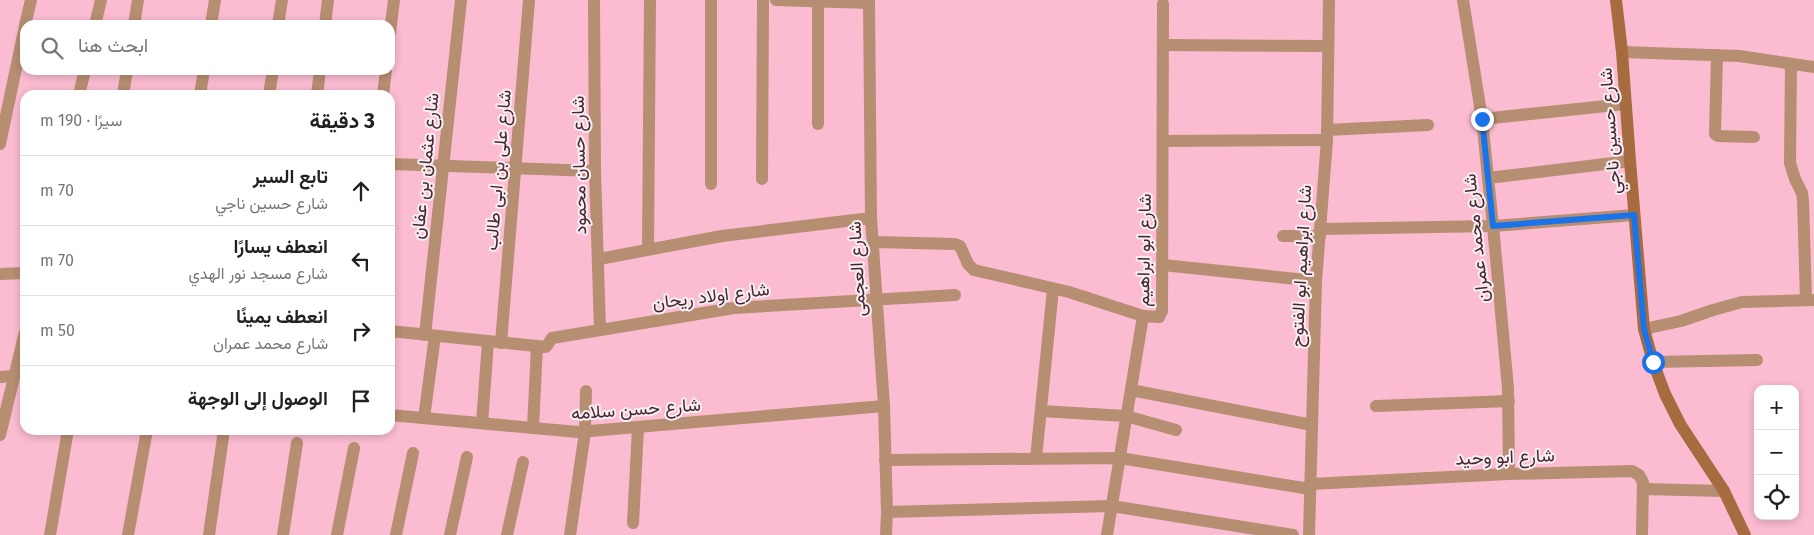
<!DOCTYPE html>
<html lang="ar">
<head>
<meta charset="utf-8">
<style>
  :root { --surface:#fff; --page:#f6f6f6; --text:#202124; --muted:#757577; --line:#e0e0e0 }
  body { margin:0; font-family:"Fira Sans",Vazirmatn,sans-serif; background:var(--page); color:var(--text); direction:rtl }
  .controls { position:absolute; right:15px; bottom:15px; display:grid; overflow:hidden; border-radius:10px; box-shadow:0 2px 8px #0003 }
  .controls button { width:45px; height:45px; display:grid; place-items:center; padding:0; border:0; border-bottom:1px solid var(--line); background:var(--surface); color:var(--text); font:25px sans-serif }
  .stop { position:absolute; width:15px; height:15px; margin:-11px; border:4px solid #1a73e8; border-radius:50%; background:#fff }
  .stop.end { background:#1a73e8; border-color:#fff; box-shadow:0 1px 5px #0008 }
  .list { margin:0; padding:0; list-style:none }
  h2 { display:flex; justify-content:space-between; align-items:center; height:65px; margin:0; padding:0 20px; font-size:21px }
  h2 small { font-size:16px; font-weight:400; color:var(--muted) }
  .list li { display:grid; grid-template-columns:32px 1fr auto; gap:15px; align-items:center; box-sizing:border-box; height:70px; padding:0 20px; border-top:1px solid var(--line) }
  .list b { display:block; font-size:19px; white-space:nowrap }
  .list p { margin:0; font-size:16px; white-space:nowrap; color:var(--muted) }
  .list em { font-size:16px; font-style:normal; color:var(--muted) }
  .icon { flex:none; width:28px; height:28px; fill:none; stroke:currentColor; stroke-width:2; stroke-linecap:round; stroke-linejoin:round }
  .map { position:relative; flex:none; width:1814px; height:535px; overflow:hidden; direction:ltr }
  .search { position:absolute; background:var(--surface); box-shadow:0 2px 8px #0003; left:20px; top:20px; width:375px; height:55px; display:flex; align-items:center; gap:12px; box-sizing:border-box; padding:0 18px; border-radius:15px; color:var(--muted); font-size:19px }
  .panel { position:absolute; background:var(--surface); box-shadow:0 2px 8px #0003; left:20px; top:90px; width:375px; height:345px; border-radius:15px; direction:rtl }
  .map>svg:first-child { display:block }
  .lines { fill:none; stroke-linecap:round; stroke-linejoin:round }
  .street { stroke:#b68e71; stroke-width:12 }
  .secondary { stroke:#a66c3f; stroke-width:12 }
  .route { stroke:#1a73e8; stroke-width:6 }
  .labels { text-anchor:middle; stroke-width:4; stroke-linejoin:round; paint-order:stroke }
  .street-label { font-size:18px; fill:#402730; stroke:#faedf1 }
</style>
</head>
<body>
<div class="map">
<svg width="1814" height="535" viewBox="0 0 1814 535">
  <rect width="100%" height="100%" fill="#fbbbd1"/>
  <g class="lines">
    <g class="street">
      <path d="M594 0 595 171 600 330"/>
      <path d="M776 0 869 3"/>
      <path d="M869 0 871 218 884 406 887 512 886 535"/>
      <path d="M1463 0 1482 119 1493 226 1508 388 1509 474"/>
      <path d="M25 25 31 0"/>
      <path d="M95 25 101 0"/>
      <path d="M134 25 138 0"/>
      <path d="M211 25 215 0"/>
      <path d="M278 25 282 0"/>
      <path d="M325 25 328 0"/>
      <path d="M390 33 394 0"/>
      <path d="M1163 45 1328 46"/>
      <path d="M1622 52 1739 56 1814 67"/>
      <path d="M1717 55 1715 134 1718 136 1754 137"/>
      <path d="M1791 64 1790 163 1795 179 1802 193 1803 200 1806 300"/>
      <path d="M79 95 85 70"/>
      <path d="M123 95 127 70"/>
      <path d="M200 95 204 70"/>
      <path d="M269 95 273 70"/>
      <path d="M317 95 320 70"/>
      <path d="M383 95 386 70"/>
      <path d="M1482 119 1625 104"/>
      <path d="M818 124V0"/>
      <path d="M1327 130 1428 125"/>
      <path d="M1163 141 1327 140"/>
      <path d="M0 144 25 26"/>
      <path d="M390 164 595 171"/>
      <path d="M1488 178 1630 161"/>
      <path d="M762 179 763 0"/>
      <path d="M711 184V0"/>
      <path d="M1320 229 1493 226 1634 215"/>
      <path d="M1283 236H1320"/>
      <path d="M873 242 955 244 960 246 968 264 974 270 1069 292 1143 316 1159 317 1162 311 1163 4"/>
      <path d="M648 249 650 0"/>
      <path d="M599 259 722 236 871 218"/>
      <path d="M1163 265 1316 281"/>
      <path d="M0 274 25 273"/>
      <path d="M1644 329 1681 321 1713 310 1742 302 1814 300"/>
      <path d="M390 331 546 347 552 338 734 308 955 295"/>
      <path d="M425 335 461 0"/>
      <path d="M501 343 529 0"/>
      <path d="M1653 362 1757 360"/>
      <path d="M0 377 14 376"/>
      <path d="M1131 390 1312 425"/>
      <path d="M1376 406 1509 401"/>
      <path d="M1041 411 1126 416 1176 430"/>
      <path d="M390 415 578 432 884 406"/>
      <path d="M424 418 435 336"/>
      <path d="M482 423 488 342"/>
      <path d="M533 428 537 346"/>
      <path d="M0 435 25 332"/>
      <path d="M1036 458 1053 289"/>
      <path d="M885 460 1120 458 1310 489"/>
      <path d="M1310 484 1509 474 1632 471 1639 475 1643 482 1642 535"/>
      <path d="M1643 489 1724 491"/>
      <path d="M887 512 1112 506 1293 535"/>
      <path d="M633 523 638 428"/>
      <path d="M50 535 68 430"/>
      <path d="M128 535 147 430"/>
      <path d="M209 535 224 430"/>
      <path d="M283 535 297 443"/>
      <path d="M337 535 354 448"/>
      <path d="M396 535 413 453"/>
      <path d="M450 535 467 457"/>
      <path d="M507 535 523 462"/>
      <path d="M570 535 585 432 586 391"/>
      <path d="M1107 535 1143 316"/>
      <path d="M1309 535 1316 281 1327 140 1329 0"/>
    </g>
    <path class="secondary" d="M1616 0 1622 52 1630 161 1644 329 1653 362 1665 394 1680 424 1724 491 1745 535"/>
  </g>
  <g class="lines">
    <path class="route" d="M1482 119 1493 226 1634 215 1644 329 1653 362"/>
  </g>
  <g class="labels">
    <g class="street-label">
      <text transform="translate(1610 131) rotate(-94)" y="6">شارع حسين ناجي</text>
      <text transform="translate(579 165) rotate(-91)" y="6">شارع حسان محمود</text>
      <text transform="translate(425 166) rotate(-84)" y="6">شارع عثمان بن عفان</text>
      <text transform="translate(498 170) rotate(-85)" y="6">شارع على بن ابى طالب</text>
      <text transform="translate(1476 238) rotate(-96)" y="6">شارع محمد عمران</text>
      <text transform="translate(1144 250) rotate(-89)" y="6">شارع ابو ابراهيم</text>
      <text transform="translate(1301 266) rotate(-87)" y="6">شارع ابراهيم ابو الفتوح</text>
      <text transform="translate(857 269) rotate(-93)" y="6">شارع العجمى</text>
      <text transform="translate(711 296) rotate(-7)" y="6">شارع اولاد ريحان</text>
      <text transform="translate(636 409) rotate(-4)" y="6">شارع حسن سلامه</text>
      <text transform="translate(1505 457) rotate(-2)" y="6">شارع ابو وحيد</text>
    </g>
  </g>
</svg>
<div class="controls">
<button>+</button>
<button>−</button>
<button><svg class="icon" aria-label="locate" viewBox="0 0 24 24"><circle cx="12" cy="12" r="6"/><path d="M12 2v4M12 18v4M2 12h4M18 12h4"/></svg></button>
</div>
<div class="stop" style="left:1653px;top:362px"></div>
<div class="stop end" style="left:1482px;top:119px"></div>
<div class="search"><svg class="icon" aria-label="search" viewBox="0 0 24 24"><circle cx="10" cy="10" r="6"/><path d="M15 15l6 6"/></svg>ابحث هنا</div>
<section class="panel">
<h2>3 دقيقة<small>سيرًا · 190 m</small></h2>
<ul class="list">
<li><svg class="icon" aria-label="ahead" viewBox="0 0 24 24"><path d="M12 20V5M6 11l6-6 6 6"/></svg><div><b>تابع السير</b><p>شارع حسين ناجي</p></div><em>70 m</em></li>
<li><svg class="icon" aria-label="left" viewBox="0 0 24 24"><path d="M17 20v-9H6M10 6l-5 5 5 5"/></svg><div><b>انعطف يسارًا</b><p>شارع مسجد نور الهدي</p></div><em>70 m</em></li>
<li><svg class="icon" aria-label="right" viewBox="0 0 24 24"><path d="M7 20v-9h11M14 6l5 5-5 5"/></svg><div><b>انعطف يمينًا</b><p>شارع محمد عمران</p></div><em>50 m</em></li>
<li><svg class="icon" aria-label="arrive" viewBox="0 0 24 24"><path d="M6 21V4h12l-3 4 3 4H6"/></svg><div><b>الوصول إلى الوجهة</b></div></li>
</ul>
</section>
</div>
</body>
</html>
